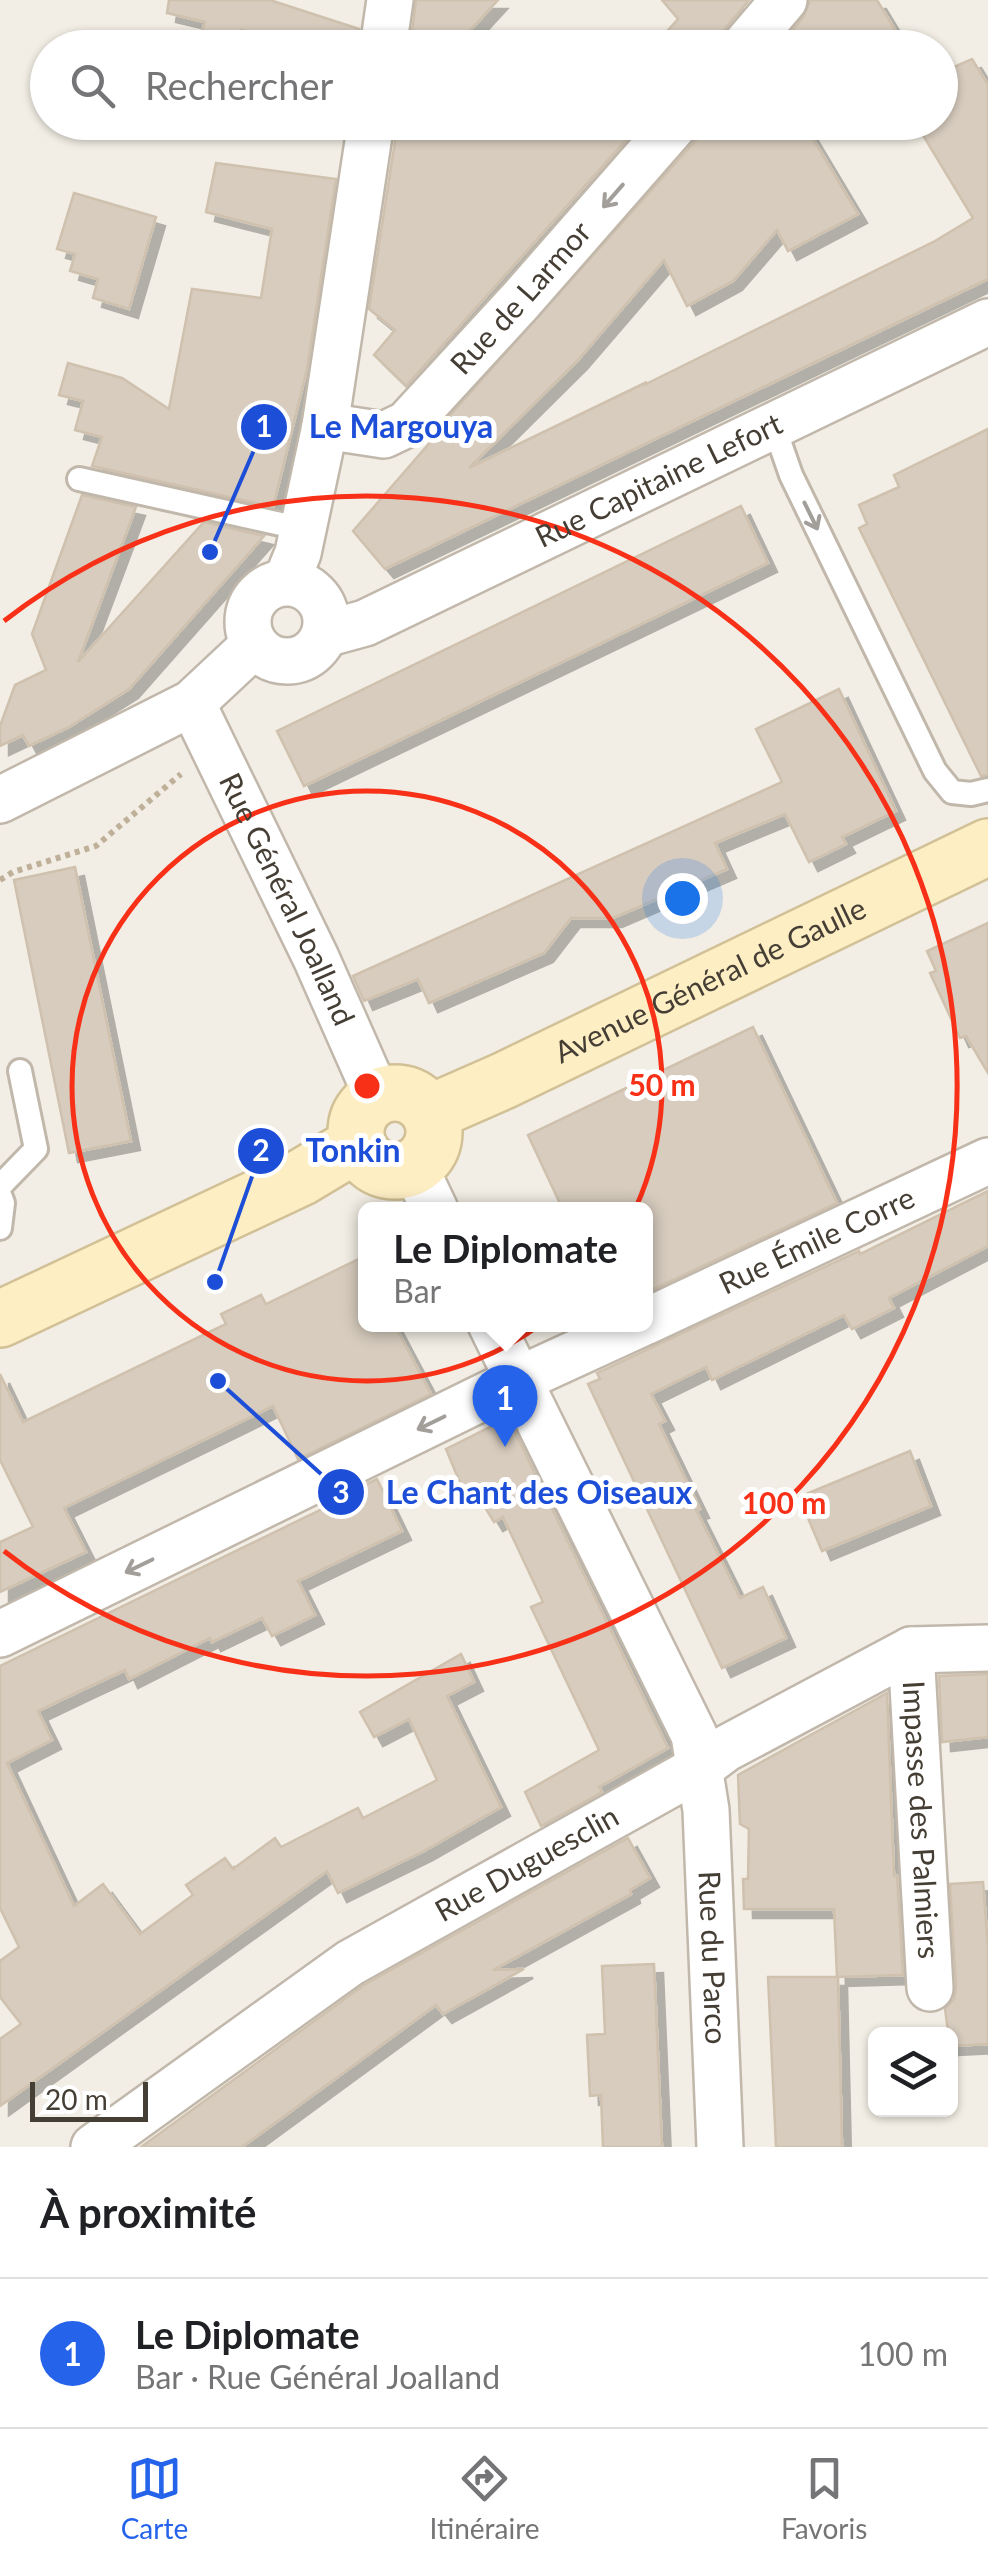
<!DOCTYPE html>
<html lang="fr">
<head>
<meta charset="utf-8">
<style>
  :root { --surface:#fff; --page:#f2f2f2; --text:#202124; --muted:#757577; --line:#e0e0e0; --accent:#2563eb }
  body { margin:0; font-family:Lato,sans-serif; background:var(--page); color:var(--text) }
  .controls { position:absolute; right:30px; bottom:30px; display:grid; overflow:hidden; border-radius:15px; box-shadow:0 2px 8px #0004 }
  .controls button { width:90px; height:90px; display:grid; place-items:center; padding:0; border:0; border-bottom:2px solid var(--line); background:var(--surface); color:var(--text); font:50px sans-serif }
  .scale { position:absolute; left:30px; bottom:25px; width:118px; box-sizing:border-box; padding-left:10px; border:5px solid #453e35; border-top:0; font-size:28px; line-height:35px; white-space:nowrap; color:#453e35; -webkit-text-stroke:8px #fff; paint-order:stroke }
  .you { position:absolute; left:682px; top:898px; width:35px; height:35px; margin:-25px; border:8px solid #fff; border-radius:50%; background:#1a73e8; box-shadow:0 0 0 15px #1a73e833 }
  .badge { display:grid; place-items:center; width:65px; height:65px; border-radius:50%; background:var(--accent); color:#fff; font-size:32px; font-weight:700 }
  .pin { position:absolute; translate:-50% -82px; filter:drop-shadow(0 2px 5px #0008) }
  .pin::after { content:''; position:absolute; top:52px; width:35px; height:30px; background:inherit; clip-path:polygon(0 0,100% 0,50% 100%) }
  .popup { position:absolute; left:358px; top:1202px; width:295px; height:130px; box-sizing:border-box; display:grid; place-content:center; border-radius:15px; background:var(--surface); filter:drop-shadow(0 2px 8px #0005); font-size:32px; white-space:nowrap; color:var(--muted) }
  .popup b { font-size:38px; color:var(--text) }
  .popup::after { content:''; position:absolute; left:50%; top:100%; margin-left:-20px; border:20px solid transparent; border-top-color:var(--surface) }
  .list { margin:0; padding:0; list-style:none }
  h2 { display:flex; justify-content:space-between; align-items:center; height:130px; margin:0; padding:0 40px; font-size:42px }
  h2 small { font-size:32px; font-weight:400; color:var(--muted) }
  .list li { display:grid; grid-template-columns:65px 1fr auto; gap:30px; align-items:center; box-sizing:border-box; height:150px; padding:0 40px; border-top:2px solid var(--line) }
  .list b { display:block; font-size:38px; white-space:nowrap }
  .list p { margin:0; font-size:32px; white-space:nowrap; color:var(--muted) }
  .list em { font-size:32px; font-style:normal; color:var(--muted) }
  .icon { flex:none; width:55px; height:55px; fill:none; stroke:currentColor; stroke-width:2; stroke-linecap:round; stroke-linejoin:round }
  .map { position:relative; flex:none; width:988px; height:2147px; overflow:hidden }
  .search { position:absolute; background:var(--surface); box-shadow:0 2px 8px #0004; left:30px; right:30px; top:30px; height:110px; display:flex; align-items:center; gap:25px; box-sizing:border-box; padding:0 35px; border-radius:55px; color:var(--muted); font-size:38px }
  .sheet { height:280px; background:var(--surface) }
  nav { display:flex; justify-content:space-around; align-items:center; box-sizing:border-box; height:140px; border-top:2px solid var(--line); background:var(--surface); font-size:28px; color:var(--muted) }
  nav a { display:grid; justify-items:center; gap:5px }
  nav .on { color:var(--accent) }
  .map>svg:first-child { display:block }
  .building { fill:#d7ccbe; stroke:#cfc1ae; stroke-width:2.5; filter:url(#shadow) }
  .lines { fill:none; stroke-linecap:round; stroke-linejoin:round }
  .service-casing { stroke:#c1b8ab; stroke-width:28 }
  .minor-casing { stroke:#c1b8ab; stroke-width:50 }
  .secondary-casing { stroke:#d2c096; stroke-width:60 }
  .path { stroke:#bfb099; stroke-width:6; stroke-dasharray:5 5; stroke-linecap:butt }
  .service { stroke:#fff; stroke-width:22 }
  .minor { stroke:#fff; stroke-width:45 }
  .secondary { stroke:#feeec4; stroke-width:55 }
  .oneway { stroke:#a29e9a }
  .ring { fill:none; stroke:#f73017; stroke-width:5 }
  .labels { text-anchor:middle; stroke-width:10; stroke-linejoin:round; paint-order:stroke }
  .street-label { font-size:30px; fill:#453e35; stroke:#fff }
  .centre { fill:#f73017; stroke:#fff; stroke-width:5 }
  .ring-label { font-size:30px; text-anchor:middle; font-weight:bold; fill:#f73017; stroke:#fff; stroke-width:10; stroke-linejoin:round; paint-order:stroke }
  .leader { fill:none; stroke:#1d4ed8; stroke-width:4 }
  .callout-dot { fill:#1d4ed8; stroke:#fff; stroke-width:4 }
  .mark-label { font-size:30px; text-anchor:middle; font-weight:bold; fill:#fff }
  .callout-label { font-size:32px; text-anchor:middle; font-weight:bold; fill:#1d4ed8; stroke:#fff; stroke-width:10; stroke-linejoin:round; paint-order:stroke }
</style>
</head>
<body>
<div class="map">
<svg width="988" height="2147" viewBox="0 0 988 2147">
  <defs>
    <filter id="shadow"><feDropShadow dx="9" dy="9" stdDeviation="0" flood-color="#0004"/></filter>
  </defs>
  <rect width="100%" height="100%" fill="#f2eee5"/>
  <g class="building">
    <path d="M169 0H270L359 29 357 48H320L241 30 235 48H196L205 22 167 13Z"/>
    <path d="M416 0H498L454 48H410Z"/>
    <path d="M662 0H749L723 31 717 48H652L678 19Z"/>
    <path d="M810 0H877L906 48H778L804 16Z"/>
    <path d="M972 59 988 85V279L385 569 353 531 446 424 444 422 697 139 703 122H803L858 214 788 251 777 230 733 281 687 306 664 260 578 360 469 468 647 382 644 385 935 241 973 218 915 122H940V73Z"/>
    <path d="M398 122H532L547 137 560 122H642L406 386 374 355 395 330 369 309Z"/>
    <path d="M216 163 336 179 307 369 273 507 92 466 102 437 75 430 83 401 59 395 68 363 122 378 169 409 192 289 261 298 272 229 206 212Z"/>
    <path d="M74 193 156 217 129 309 93 298 98 279 70 271 75 254 57 249Z"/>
    <path d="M988 429V775L981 776 859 528 867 524 859 505 899 487 894 475Z"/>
    <path d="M82 495 136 507 78 662 204 522 264 536 129 689 69 727 29 746 23 735 0 746V726L15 685 46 670 32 634Z"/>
    <path d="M741 506 768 563 304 786 277 731Z"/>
    <path d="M839 689 896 811 842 837 846 844 809 862 785 814 715 843 727 869 613 918H571L544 953 429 1003 418 979 364 1001 353 976 782 782 756 729Z"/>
    <path d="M75 867 131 1141 69 1153 14 880Z"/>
    <path d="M988 923V1073L966 1036 960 1038 930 973 936 971 927 951Z"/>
    <path d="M753 1027 837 1203 645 1293V1210H563L528 1135Z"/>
    <path d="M988 1191V1246L889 1298 894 1308 852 1329 844 1315 712 1380 706 1367 651 1394 665 1421 659 1424 700 1509 696 1510 740 1598 763 1587 786 1638 722 1668 588 1384 600 1379 597 1373 859 1251 860 1254Z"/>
    <path d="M365 1256V1324H394L431 1394 298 1459 273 1406 64 1508 86 1552 0 1592V1542L33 1527 0 1460V1374L23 1422 226 1324 221 1314 261 1295 266 1304Z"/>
    <path d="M508 1418 668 1748 599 1787 602 1792 541 1826 525 1792 599 1750 531 1607 543 1602 503 1517 494 1522 472 1486 463 1490 446 1449Z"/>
    <path d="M910 1451 931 1506 822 1551 799 1497Z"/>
    <path d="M377 1479 402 1531 298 1581 315 1615 272 1636 262 1618 212 1642 210 1638 129 1679 125 1670 84 1689 38 1711 52 1740 7 1763 74 1906 103 1884 140 1934 193 1895 186 1885 225 1858 233 1869 275 1838 281 1847 358 1808 363 1818 437 1780 409 1719 374 1737 360 1712 461 1654 474 1682 447 1696 501 1807 424 1851 338 1893 327 1871 0 2106V2039L21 2024 0 1997V1961L19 1947 0 1908V1666L322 1509 321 1506Z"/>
    <path d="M988 1674V1737L942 1742 939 1676Z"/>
    <path d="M887 1693 894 1876H897L903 1975 837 1977 834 1909H744L743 1879H748L749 1829 740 1824 738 1775Z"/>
    <path d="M628 1838 650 1878 630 1890 631 1894 493 1970 524 1969 443 2014 436 2005 242 2147H141L364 1985Z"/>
    <path d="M983 1882 988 1949V2044L950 2046 945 2009 954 1999 956 1987 950 1884Z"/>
    <path d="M654 1964 662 2147H603L601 2095 590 2096 587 2035 605 2034 602 1966Z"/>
    <path d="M768 1977H838L842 2147H776Z"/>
  </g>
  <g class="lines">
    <defs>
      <g id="service">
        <path d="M774 426 791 475 935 771 952 792 971 794 988 790"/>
        <path d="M79 479 303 529"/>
        <path d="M0 1186 36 1149 20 1071"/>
        <path d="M0 1195 3 1203 0 1228"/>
      </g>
      <g id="minor">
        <path d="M383 48 390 0"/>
        <path d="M743 48 784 0"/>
        <path id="s1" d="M325 426 384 435 407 424 521 300 677 122"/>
        <path d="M286 582 298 553 325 426 371 122"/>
        <circle cx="287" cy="622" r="39"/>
        <path id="s2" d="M325 634 365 623 988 322"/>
        <path id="s3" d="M192 703 316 958 377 1096"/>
        <path d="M0 800 192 703 254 645"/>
        <path d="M414 1166 435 1210"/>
        <path id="s4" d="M645 1322 988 1161"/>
        <path id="s5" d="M491 1324 694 1735 706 1810 720 2147"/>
        <path d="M0 1634 518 1380 640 1324"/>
        <path id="s6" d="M911 1650 930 1988"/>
        <path id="s7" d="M94 2147 350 1963 701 1767 725 1749 911 1650 988 1648"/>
      </g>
      <g id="secondary">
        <circle cx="395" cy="1132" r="39"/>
        <path id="s8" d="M430 1113 503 1081 988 847"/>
        <path d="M0 1319 302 1177 357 1144"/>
      </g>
    </defs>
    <use href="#service" class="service-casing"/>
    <use href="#minor" class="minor-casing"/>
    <use href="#secondary" class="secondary-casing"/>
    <path class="path" d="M0 880 13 872 96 846 181 774"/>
    <use href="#service" class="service"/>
    <use href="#minor" class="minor"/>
    <use href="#secondary" class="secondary"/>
  </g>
  <defs><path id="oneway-shaft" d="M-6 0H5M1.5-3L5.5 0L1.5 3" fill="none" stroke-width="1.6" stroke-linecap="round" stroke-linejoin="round" transform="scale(2.5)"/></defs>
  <g class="oneway">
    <use href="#oneway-shaft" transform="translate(613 196) rotate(131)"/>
    <use href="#oneway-shaft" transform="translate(811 516) rotate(64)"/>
    <use href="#oneway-shaft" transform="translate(431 1423) rotate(154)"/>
    <use href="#oneway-shaft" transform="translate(139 1566) rotate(154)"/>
  </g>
  <g class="ring">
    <circle cx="367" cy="1086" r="295"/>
    <path d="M4 621A590 590 0 1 1 4 1551"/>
  </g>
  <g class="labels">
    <g class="street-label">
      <text dy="10" stroke="none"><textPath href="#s1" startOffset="255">Rue de Larmor</textPath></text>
      <text dy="10" stroke="none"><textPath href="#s2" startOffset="368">Rue Capitaine Lefort</textPath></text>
      <text dy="10" stroke="none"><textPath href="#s3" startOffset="218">Rue Général Joalland</textPath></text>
      <text dy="10" stroke="none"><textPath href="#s8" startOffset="310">Avenue Général de Gaulle</textPath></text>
      <text dy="10" stroke="none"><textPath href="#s4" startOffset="190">Rue Émile Corre</textPath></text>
      <text dy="10" stroke="none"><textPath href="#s6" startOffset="170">Impasse des Palmiers</textPath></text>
      <text dy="10" stroke="none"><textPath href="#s7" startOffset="518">Rue Duguesclin</textPath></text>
      <text dy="10" stroke="none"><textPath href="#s5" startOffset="682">Rue du Parco</textPath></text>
    </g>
  </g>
  <circle cx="367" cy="1086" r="15" class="centre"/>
  <g class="ring-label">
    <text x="662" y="1096">50 m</text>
    <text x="784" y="1514">100 m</text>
  </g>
  <path class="leader" d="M210 552L264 427M215 1282L261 1151M218 1381L341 1492"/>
  <g class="callout-dot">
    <circle cx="210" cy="552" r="10"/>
    <circle cx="215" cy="1282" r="10"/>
    <circle cx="218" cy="1381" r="10"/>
    <circle cx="264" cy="427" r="25"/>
    <circle cx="261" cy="1151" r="25"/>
    <circle cx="341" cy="1492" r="25"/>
  </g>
  <g class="mark-label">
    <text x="264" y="437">1</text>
    <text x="261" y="1161">2</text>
    <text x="341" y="1503">3</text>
  </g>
  <g class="callout-label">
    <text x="401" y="438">Le Margouya</text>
    <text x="353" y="1162">Tonkin</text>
    <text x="539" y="1504">Le Chant des Oiseaux</text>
  </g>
</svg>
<div class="controls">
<button><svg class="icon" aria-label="layers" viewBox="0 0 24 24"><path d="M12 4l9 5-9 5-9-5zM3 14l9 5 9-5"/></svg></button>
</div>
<div class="scale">20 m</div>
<div class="you"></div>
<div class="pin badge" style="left:505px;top:1447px">1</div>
<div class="popup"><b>Le Diplomate</b>Bar</div>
<div class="search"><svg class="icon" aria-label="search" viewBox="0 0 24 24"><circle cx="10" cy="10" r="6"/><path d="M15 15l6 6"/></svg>Rechercher</div>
</div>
<section class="sheet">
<h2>À proximité<small></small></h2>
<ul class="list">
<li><span class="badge">1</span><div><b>Le Diplomate</b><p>Bar · Rue Général Joalland</p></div><em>100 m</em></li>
</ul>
</section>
<nav>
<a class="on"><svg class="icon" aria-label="map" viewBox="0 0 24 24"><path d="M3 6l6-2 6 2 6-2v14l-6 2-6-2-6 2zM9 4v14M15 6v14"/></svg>Carte</a>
<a><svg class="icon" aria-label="directions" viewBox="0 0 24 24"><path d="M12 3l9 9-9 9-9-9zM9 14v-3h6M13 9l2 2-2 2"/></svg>Itinéraire</a>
<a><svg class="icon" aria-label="saved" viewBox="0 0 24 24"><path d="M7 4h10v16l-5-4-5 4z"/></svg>Favoris</a>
</nav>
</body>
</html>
